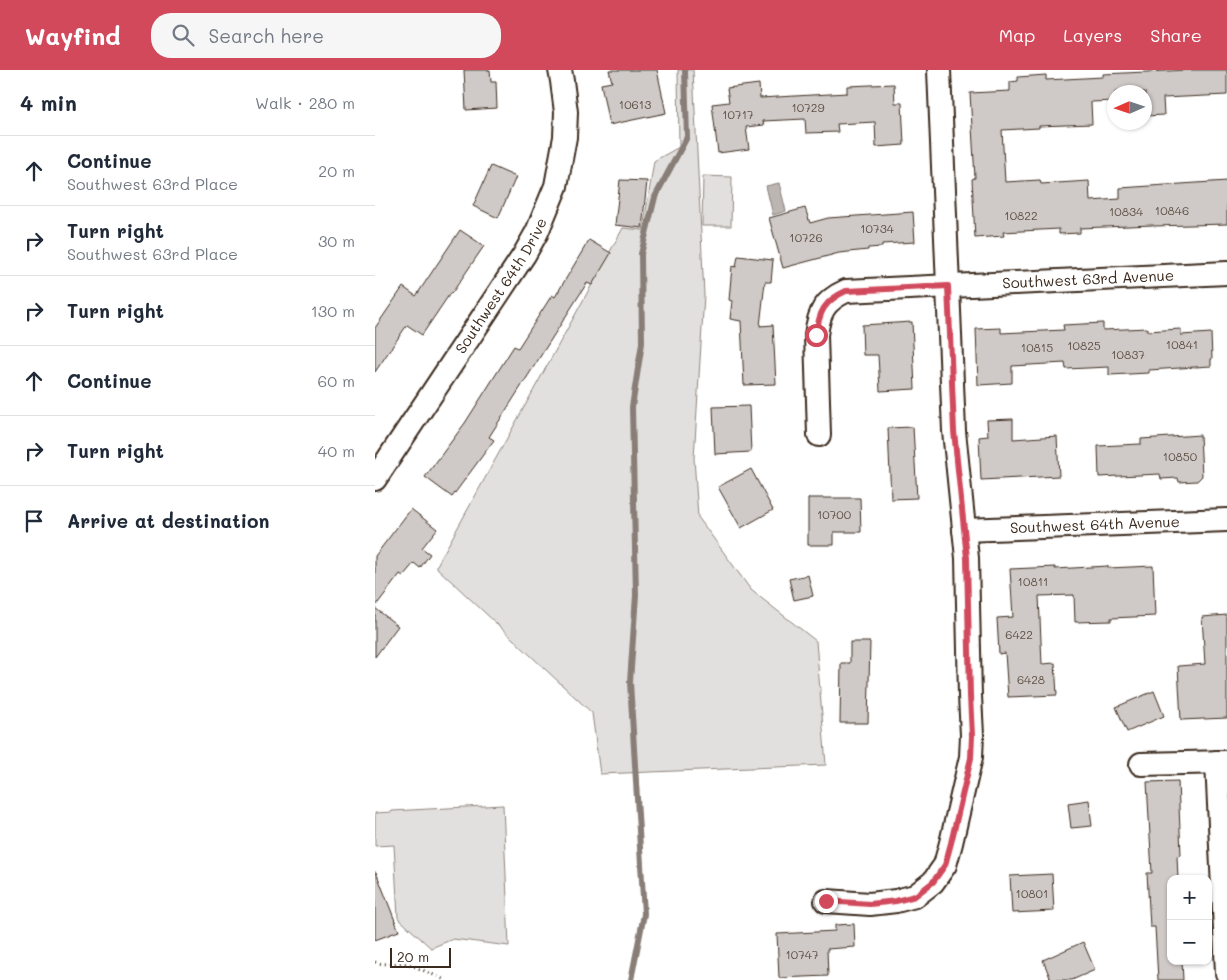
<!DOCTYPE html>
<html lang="en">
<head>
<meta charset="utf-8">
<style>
  :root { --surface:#fff; --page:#f6f6f7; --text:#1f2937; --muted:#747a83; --line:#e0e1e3; --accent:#d1495b }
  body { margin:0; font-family:Mali,sans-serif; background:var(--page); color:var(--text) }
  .controls { position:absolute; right:15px; bottom:15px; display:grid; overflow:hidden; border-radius:10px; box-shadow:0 1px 4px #0004 }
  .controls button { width:45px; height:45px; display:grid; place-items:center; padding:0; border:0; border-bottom:1px solid var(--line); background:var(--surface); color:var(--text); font:25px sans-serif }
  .compass { position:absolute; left:732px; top:15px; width:45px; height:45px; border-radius:50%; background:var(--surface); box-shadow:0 1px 4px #0004; rotate:267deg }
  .scale { position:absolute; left:15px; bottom:12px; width:61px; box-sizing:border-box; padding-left:5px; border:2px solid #3b2a1e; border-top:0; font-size:14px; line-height:18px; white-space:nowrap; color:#3b2a1e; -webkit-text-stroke:4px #fff; paint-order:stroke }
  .stop { position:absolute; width:15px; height:15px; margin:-11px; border:4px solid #d1495b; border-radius:50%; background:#fff }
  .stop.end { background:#d1495b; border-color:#fff; box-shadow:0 1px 5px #0008 }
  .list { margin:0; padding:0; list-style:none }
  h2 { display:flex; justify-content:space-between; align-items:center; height:65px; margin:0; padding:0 20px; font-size:21px }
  h2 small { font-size:16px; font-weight:400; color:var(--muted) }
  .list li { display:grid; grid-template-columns:32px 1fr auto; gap:15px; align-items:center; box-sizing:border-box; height:70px; padding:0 20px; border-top:1px solid var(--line) }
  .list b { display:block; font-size:19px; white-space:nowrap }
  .list p { margin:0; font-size:16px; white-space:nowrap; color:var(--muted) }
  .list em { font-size:16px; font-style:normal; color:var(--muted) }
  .icon { flex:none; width:28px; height:28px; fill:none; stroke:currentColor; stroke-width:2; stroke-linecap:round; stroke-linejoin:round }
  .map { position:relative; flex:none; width:852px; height:910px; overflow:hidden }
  header { display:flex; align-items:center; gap:30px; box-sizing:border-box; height:70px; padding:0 25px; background:var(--accent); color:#fff }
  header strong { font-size:24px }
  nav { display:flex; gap:28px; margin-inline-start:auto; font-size:18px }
  .search { width:350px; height:45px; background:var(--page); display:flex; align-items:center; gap:12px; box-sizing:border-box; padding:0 18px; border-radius:20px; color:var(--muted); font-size:19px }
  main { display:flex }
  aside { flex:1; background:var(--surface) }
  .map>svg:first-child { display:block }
  .green { fill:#e2e0de; stroke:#8e857e }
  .water { fill:#bcb6b3; stroke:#887e77 }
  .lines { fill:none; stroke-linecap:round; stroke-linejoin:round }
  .stream { stroke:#887e77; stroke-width:6 }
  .building { fill:#cfcac7; stroke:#3b2a1e }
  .minor-casing { stroke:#3b2a1e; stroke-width:26 }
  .path { stroke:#3b2a1e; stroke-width:3; stroke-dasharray:1 4; stroke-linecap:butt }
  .minor { stroke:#fff; stroke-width:22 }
  .route { stroke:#d1495b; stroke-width:6 }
  .labels { text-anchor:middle; stroke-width:4; stroke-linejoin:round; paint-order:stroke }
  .number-label { font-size:12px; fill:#605248 }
  .street-label { font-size:15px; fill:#3b2a1e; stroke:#fff }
</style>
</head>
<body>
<header>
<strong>Wayfind</strong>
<div class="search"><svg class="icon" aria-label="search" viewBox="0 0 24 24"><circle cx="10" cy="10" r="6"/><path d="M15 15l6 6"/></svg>Search here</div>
<nav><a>Map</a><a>Layers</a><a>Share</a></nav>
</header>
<main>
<aside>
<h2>4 min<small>Walk · 280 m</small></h2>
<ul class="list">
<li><svg class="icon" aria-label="ahead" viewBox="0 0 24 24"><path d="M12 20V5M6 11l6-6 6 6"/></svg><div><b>Continue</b><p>Southwest 63rd Place</p></div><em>20 m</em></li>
<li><svg class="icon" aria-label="right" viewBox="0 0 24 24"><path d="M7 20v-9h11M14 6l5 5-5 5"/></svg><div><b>Turn right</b><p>Southwest 63rd Place</p></div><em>30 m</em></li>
<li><svg class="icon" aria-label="right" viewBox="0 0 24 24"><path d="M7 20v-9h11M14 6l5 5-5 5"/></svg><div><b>Turn right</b></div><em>130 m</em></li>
<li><svg class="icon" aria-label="ahead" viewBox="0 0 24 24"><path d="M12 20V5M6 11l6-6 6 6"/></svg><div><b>Continue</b></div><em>60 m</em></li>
<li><svg class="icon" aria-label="right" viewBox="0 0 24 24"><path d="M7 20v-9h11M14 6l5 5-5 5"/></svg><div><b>Turn right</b></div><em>40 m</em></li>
<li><svg class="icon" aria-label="arrive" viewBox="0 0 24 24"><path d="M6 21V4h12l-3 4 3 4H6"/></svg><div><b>Arrive at destination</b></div></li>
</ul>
</aside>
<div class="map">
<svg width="852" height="910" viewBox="0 0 852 910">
  <rect width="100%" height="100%" fill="#fff"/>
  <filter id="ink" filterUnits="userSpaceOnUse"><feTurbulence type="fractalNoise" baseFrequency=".02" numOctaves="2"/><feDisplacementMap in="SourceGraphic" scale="10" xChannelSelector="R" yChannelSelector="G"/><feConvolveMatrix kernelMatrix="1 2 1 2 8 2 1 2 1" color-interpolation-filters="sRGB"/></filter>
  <g filter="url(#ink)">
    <g class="green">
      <path d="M303 0H318L329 225 319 388 323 447 376 520 441 571 451 695 225 704 217 643 61 497 248 158 268 160 279 91 304 77Z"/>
      <path d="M328 106 357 107 356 156H327Z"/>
      <path d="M128 735 134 876 78 869 56 878 23 848 19 775 0 776V743L17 742V741Z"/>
    </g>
    <path class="water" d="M404 113 411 141 398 145 391 116Z"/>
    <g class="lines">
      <path class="stream" d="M256 910 269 844 255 612 261 525 257 337 267 273 266 184 280 127 312 67 310 0"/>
    </g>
    <g class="building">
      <path d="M89 0H115L116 12H121L122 38 91 40Z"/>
      <path d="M234 0H282L291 43 234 55 226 14 237 12Z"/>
      <path d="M814 0H852V25L788 28 789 45 770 46V22H740V31L716 32 717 54 664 56V58L627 60 630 112 665 110 666 114 714 111 715 131 745 129V118L852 111V154L779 156 778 155 705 158V163L684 164V159L628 162 629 166 600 168 597 109 600 108 595 23 635 21V12L643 11V7L671 5V10L728 7V4Z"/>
      <path d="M384 14 385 28 472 23V16L519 14 520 33H527L529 75 501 77 500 52 462 54 463 62 431 63 430 49 388 51 389 55 371 57 374 79 343 83 337 34 354 32 352 18Z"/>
      <path d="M116 96 141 107 123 148 98 136Z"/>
      <path d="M245 110 272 111 267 158 240 155Z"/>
      <path d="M430 138 435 153 453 148 538 142 540 172 507 174V177L493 178V180L464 183 408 198 394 148Z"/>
      <path d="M85 160 109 176 77 223 76 222 47 265 32 255 0 302V258L28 217 41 226Z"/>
      <path d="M214 170 236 183 217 215 212 213 114 367 119 370 77 427 50 407 90 353 139 276 143 278 177 225 180 227Z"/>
      <path d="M363 186 398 190 396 212H390L385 256 398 255 401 314 369 315 366 251 355 249 357 231 354 230 357 196 361 197Z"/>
      <path d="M537 252 540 319 505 321 503 285H488L487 255Z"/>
      <path d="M728 253V260L772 258V261L806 259V265L836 263 837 289H836V296L774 300V303L734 305V297L691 299 690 293 637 296V313L603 315 601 259 626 258V263L689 260 688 255Z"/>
      <path d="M374 336 376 382 340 384 338 337Z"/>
      <path d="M638 349V369L682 366 684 406 606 410 604 367 613 366 612 350Z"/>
      <path d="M538 357 542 428 516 429 513 358Z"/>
      <path d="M825 365 827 406 822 411 804 412 803 408 786 409 785 404 724 407 723 376 766 374V369Z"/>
      <path d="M376 399 398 440 366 458 343 417Z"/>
      <path d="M433 428H485L486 462H459V475H433Z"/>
      <path d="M36 439 62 459 47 478 55 484 45 498 39 493 28 506 25 504 0 537V486Z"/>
      <path d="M733 496V498L778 496 780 546 736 548V551L700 552 699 525 664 526 667 594 680 593 682 625 633 627 630 583 624 584 622 548 638 547 635 499 680 497V499Z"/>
      <path d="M433 505 438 526 419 530 414 509Z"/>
      <path d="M0 538 23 556 0 587Z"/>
      <path d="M852 545V648L806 650 803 596 830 594 827 547Z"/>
      <path d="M475 572H495L493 653H465L466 593H475Z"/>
      <path d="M779 621 789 646 752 662 741 637Z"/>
      <path d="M803 711 806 785 802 786 803 809H796V891H807L808 910H783L780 857H775L772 803H777L772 712Z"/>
      <path d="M714 730 717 756 696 758 693 733Z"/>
      <path d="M0 802H1L24 861 0 870Z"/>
      <path d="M677 804 679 841 637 843 635 806Z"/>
      <path d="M479 854 480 877 452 879 453 906 404 908 402 864 460 861V855Z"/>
      <path d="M708 872 720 900 697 910H676L668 890Z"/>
    </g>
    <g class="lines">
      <defs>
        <g id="minor">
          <path id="s1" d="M444 365 441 265C444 242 449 231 471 221L852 203"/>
          <path id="s2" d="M0 409 149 185 162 162 181 116 190 67 191 42 187 11 185 0"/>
          <path id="s3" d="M589 460 852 450"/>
          <path d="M842 692 852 903"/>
          <path d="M766 694 852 692"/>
          <path d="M451 831 495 834 521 831 540 826 558 812 570 795 576 773 596 687 597 665 595 626 592 488 579 361 564 0"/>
        </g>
      </defs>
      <use href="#minor" class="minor-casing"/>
      <path class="path" d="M0 892C11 896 22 892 34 894L70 910"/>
      <use href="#minor" class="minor"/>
    </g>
  </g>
  <g class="lines" filter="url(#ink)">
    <path class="route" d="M441 265C444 242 449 231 471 221L573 216 579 361 592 488 595 626 597 666 596 688 576 773 570 795 558 812 540 826 521 831 495 834 451 831"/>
  </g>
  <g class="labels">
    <g class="number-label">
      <text x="260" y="39">10613</text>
      <text x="433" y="42">10729</text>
      <text x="363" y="49">10717</text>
      <text x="797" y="145">10846</text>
      <text x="751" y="146">10834</text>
      <text x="646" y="150">10822</text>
      <text x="502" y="163">10734</text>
      <text x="431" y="172">10726</text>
      <text x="807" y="279">10841</text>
      <text x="709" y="280">10825</text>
      <text x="662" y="282">10815</text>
      <text x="753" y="289">10837</text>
      <text x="805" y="391">10850</text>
      <text x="459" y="449">10700</text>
      <text x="658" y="516">10811</text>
      <text x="644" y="569">6422</text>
      <text x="656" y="614">6428</text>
      <text x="657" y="828">10801</text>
      <text x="427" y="889">10747</text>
    </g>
    <g class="street-label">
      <text dy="5" stroke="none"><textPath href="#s1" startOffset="399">Southwest 63rd Avenue</textPath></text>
      <text dy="5" stroke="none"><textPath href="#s2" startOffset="231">Southwest 64th Drive</textPath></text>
      <text dy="5" stroke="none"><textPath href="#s3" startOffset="131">Southwest 64th Avenue</textPath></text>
    </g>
  </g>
</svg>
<div class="controls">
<button>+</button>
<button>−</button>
</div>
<svg class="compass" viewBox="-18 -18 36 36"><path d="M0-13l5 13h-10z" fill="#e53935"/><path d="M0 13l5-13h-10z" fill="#747a83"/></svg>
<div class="scale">20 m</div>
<div class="stop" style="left:441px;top:265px"></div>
<div class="stop end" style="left:451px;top:831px"></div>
</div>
</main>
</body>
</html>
